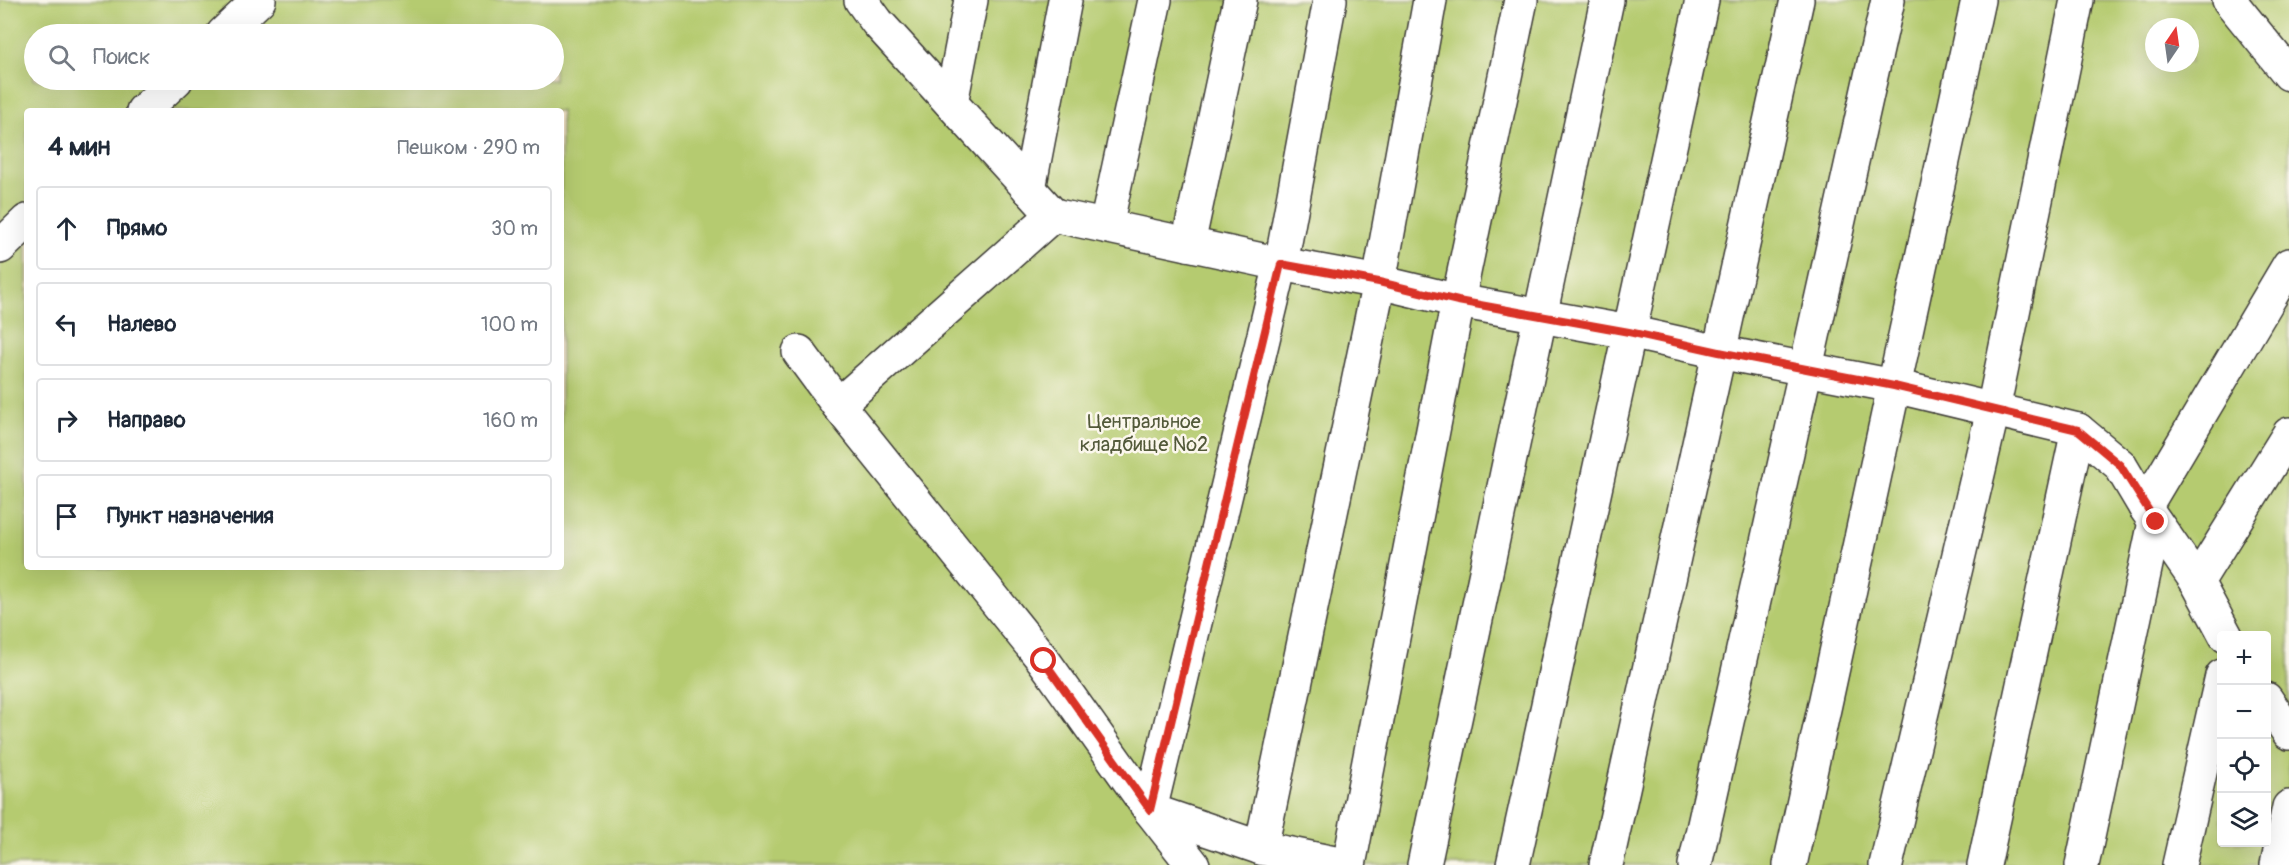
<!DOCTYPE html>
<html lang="ru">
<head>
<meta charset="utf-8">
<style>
  :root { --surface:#fff; --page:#f2f2f3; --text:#1f2937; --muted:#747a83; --line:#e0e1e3 }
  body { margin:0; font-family:Pangolin,sans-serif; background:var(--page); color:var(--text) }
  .controls { position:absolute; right:18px; bottom:18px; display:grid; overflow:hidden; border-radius:6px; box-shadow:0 6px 24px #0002 }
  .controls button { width:54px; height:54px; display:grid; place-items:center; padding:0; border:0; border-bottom:2px solid var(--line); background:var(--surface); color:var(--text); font:30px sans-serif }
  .compass { position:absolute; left:2145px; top:18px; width:54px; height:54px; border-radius:50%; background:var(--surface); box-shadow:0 6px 24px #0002; rotate:13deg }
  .stop { position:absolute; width:18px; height:18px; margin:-14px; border:4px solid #d93025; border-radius:50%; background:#fff }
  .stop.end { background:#d93025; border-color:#fff; box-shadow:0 2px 6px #0008 }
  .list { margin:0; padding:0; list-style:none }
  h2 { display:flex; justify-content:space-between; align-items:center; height:78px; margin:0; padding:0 24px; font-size:26px }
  h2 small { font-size:20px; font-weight:400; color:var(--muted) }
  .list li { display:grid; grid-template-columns:39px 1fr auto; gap:18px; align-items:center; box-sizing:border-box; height:84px; margin:0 12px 12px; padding:0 12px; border:2px solid var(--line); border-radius:6px }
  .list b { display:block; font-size:22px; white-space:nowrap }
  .list em { font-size:20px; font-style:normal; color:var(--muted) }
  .icon { flex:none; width:33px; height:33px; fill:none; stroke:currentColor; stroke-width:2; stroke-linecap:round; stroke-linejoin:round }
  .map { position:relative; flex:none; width:2289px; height:865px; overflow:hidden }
  .search { position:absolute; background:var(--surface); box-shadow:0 6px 24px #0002; left:24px; top:24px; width:540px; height:66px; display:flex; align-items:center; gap:15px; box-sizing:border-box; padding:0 21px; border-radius:33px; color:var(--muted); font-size:22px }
  .panel { position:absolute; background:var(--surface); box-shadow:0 6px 24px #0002; left:24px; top:108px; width:540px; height:462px; border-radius:6px }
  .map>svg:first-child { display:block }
  .green { fill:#b5cb6f; stroke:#687446; stroke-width:1.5; fill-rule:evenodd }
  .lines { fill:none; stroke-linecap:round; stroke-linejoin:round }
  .minor-casing { stroke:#3c3a36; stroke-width:36 }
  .minor { stroke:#fff; stroke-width:33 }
  .route { stroke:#d93025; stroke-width:8 }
  .labels { text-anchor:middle; stroke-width:5; stroke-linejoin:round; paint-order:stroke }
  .park-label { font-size:20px; fill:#525939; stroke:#fbf7ec }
</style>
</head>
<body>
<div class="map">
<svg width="2289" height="865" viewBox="0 0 2289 865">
  <rect width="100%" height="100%" fill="#fbf7ec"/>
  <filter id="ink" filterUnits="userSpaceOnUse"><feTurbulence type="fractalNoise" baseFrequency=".0167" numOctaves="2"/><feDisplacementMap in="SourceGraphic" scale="12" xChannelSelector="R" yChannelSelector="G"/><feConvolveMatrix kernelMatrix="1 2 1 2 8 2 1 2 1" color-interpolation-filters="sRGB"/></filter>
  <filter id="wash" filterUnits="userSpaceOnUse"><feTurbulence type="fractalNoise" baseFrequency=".008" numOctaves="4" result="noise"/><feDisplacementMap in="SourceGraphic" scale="24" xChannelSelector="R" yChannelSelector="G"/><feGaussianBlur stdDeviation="1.35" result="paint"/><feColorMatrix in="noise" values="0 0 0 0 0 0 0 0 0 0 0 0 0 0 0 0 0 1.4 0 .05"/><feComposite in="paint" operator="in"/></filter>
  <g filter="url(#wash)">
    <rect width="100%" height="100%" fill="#f4e2c7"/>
    <path class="green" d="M0 0H2289V865H0ZM2154 27H2190V63H2154ZM34 34H554V80H34ZM27 111H561V567H27ZM2222 636H2266V842H2222Z"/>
  </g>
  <g filter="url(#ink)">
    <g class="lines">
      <defs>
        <g id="minor">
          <path d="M1330 0 1281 264 1150 810 1261 848 1344 865"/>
          <path d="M2229 0 2289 74"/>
          <path d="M223 34 259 0"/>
          <path d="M951 103 971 0"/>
          <path d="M143 111 176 80"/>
          <path d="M1029 189 1065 0"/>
          <path d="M1053 215 1281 264 1379 282 1458 301 1629 332 1719 352 1894 386 2078 430 2120 465 2145 507 2197 582 2226 636"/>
          <path d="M1106 226 1155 0"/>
          <path d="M1188 244 1240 0"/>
          <path d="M0 247 27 221"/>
          <path d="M799 352 838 405 1044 661 1150 810 1193 865"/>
          <path d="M838 405 1053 215 877 22 861 0"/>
          <path d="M2145 507 2289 265"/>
          <path d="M2197 582 2289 434"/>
          <path d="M2266 699 2289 733"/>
          <path d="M1261 848 1379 282 1430 0"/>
          <path d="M1349 865 1458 301 1521 0"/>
          <path d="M1424 865 1607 0"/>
          <path d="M1513 865 1702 0"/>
          <path d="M1606 865 1797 0"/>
          <path d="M1695 865 1888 0"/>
          <path d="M1790 865 1978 0"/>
          <path d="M1886 865 1993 410 2077 0"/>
          <path d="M1984 865 2078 430"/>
          <path d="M2082 865 2155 522"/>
          <path d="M2179 865 2222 676"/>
          <path d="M2277 865 2289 807"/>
        </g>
      </defs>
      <use href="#minor" class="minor-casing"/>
      <use href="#minor" class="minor"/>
    </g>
  </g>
  <g class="lines" filter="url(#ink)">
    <path class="route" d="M1044 661 1150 810 1281 264 1379 282 1458 301 1629 332 1719 352 1894 386 2078 430 2120 465 2156 522"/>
  </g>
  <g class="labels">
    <g class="park-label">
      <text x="1144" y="428">Центральное<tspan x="1144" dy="23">кладбище №2</tspan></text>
    </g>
  </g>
</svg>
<div class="controls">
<button>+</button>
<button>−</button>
<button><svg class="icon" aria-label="locate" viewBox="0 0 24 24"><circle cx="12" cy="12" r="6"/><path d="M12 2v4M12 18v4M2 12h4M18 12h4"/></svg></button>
<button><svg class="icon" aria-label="layers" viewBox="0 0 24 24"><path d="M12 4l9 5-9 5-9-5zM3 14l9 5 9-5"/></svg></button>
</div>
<svg class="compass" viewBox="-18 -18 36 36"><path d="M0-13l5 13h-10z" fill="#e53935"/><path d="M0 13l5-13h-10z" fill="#747a83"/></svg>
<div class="stop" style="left:1044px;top:661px"></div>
<div class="stop end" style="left:2156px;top:522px"></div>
<div class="search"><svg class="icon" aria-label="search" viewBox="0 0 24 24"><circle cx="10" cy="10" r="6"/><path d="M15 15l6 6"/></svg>Поиск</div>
<section class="panel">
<h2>4 мин<small>Пешком · 290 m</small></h2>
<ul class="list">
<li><svg class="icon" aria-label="ahead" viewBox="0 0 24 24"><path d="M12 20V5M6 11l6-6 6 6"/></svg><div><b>Прямо</b></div><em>30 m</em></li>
<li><svg class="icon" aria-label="left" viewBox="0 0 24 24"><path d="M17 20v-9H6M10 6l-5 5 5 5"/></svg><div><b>Налево</b></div><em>100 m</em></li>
<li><svg class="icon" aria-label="right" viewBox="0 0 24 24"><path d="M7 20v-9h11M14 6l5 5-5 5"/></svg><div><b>Направо</b></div><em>160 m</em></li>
<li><svg class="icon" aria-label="arrive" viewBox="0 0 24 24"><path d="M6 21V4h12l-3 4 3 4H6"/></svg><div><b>Пункт назначения</b></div></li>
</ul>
</section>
</div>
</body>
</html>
